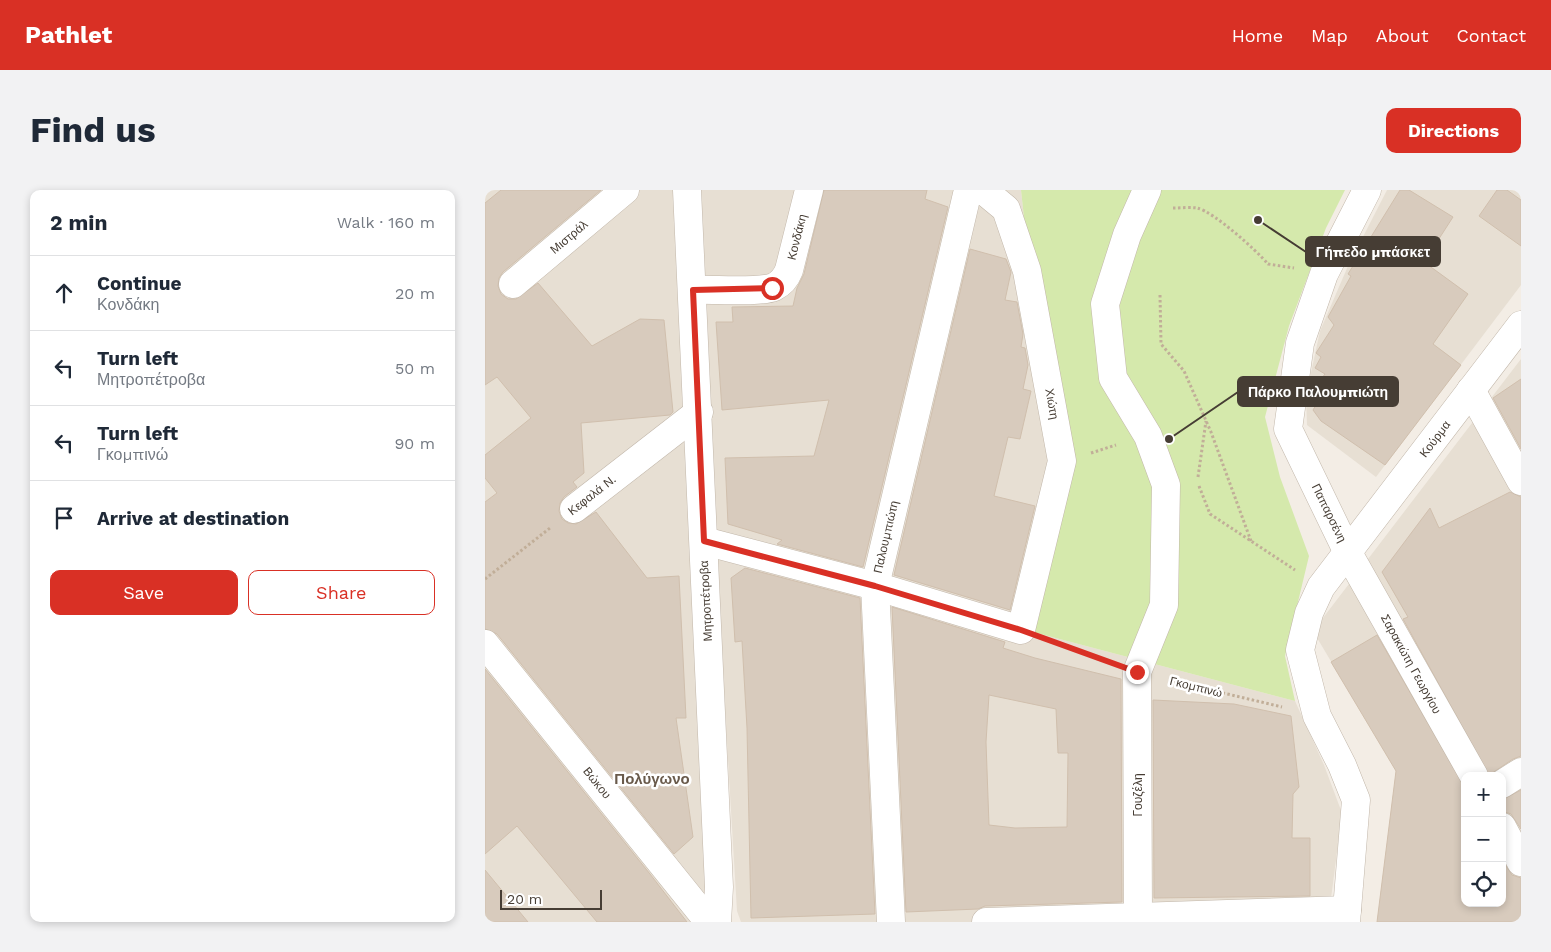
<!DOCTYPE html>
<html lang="en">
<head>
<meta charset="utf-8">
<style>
  :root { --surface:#fff; --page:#f2f2f3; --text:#1f2937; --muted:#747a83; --line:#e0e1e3; --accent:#d93025 }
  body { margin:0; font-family:"Work Sans",sans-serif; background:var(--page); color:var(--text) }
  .controls { position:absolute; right:15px; bottom:15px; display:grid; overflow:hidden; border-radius:10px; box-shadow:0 2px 8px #0003 }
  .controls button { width:45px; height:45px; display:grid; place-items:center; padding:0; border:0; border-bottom:1px solid var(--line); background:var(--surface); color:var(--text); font:25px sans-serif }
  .scale { position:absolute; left:15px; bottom:12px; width:102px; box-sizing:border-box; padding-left:5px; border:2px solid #463d34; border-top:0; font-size:14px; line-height:18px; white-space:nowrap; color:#463d34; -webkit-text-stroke:4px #fff; paint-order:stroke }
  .stop { position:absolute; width:15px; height:15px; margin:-11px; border:4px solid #d93025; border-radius:50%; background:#fff }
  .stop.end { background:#d93025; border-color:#fff; box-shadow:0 1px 5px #0008 }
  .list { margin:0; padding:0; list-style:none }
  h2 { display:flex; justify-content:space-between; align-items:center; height:65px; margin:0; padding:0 20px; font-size:21px }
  h2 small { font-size:16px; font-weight:400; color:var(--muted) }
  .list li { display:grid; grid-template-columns:32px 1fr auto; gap:15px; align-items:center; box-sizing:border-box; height:75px; padding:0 20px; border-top:1px solid var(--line) }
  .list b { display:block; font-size:19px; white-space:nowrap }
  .list p { margin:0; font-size:16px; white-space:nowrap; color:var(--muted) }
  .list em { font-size:16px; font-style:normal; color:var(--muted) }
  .actions { display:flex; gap:10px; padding:15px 20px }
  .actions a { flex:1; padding:11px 0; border:1px solid var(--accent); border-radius:10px; text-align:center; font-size:18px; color:var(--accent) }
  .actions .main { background:var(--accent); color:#fff }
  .icon { flex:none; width:28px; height:28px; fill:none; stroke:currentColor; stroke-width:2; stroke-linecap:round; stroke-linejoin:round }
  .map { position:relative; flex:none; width:1036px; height:732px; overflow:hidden; border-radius:10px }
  header { display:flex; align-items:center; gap:30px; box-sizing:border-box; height:70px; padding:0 25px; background:var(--accent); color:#fff }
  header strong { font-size:24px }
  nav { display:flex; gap:28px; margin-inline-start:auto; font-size:18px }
  .intro { display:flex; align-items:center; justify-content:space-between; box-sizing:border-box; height:120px; padding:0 30px }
  h1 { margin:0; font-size:35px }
  .button { padding:12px 22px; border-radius:10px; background:var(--accent); color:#fff; font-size:18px; font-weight:700 }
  main { display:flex; gap:30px; padding:0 30px }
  aside { flex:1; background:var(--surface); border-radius:10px; box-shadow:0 2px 8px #0003 }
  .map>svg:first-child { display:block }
  .residential { fill:#e7dfd3; fill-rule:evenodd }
  .green { fill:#d5e9ac }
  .building { fill:#d8cbbd; stroke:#d0bfad; fill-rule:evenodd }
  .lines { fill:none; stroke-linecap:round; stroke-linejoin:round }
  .minor-casing { stroke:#c2b7aa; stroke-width:29 }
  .path { stroke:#c1ae98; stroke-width:3; stroke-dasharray:2.5 2.5; stroke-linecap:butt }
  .minor { stroke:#fff; stroke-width:28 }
  .route { stroke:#d93025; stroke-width:6 }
  .labels { text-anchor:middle; stroke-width:5; stroke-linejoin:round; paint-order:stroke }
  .street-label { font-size:12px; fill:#463d34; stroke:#fff }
  .quarter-label { font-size:15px; font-weight:bold; fill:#695a4b; stroke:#fff }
  .leader { fill:none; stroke:#463d34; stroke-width:2 }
  .callout-dot { fill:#463d34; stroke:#fff; stroke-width:2 }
  .callout { fill:#463d34; stroke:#463d34; stroke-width:2 }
  .callout-label { font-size:14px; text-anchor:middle; font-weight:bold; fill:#fff }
</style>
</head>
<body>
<header>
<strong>Pathlet</strong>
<nav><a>Home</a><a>Map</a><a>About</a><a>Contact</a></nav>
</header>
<div class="intro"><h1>Find us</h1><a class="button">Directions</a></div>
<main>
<aside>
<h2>2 min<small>Walk · 160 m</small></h2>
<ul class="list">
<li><svg class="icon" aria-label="ahead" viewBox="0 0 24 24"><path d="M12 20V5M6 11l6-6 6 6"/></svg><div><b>Continue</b><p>Κονδάκη</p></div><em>20 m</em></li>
<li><svg class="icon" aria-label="left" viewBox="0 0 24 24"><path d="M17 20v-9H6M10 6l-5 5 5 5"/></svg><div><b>Turn left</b><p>Μητροπέτροβα</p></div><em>50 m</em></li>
<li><svg class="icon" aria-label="left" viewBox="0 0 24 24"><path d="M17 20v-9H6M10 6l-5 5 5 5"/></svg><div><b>Turn left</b><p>Γκομπινώ</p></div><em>90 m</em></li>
<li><svg class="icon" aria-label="arrive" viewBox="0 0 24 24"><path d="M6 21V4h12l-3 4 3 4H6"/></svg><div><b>Arrive at destination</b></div></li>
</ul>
<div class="actions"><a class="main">Save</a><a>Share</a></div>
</aside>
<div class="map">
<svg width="1036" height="732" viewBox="0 0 1036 732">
  <rect width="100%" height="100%" fill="#f3ede5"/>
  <g class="residential">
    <path d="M0 0H191L224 708 200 690 0 443Z"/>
    <path d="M209 0H536L541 46 572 188 548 442 810 511 839 575 857 623 843 732H256L252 721Z"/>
    <path d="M902 0H1036V95L891 287 822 235 821 206 835 141 863 76Z"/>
    <path d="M1036 169V732H892L911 581 828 441ZM980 586H1017V713H980Z"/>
    <path d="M0 464 212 732H0Z"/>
  </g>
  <path class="green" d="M536 0H860L841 38 804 136 780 227 795 287 824 366 800 466 810 511 548 442 587 270 541 46Z"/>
  <g class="building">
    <path d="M16 0H116L18 82 14 88 13 96 16 104 23 109H31L53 93 107 156 155 129 179 130 188 222 185 225 96 233 99 283 88 292 92 297 79 307 75 313 74 321 77 329 83 333 91 334 111 322 162 388 194 386 201 528H191L208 647 189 664 12 444 0 439V312L12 303 0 288V265L46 228 12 187 0 195V13Z"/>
    <path d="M339 0H442L440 9 463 17 378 377 292 354 297 350 243 334 240 268 329 266 344 210 237 220 231 132H248L247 117 308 116 312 98 319 84Z"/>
    <path d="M915 0H924L968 27 939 72 983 104 948 154 976 175 900 275 836 231 828 220 836 207 827 201 840 184 830 178 836 167 831 163 849 135 843 127 866 86 863 84Z"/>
    <path d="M1012 0H1022L1036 10V56L994 26Z"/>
    <path d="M485 59 521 69 526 82 520 110 532 112 538 144 536 157 540 158 543 175 538 199 546 201 535 249 523 247 509 306 550 316 525 420 409 385Z"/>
    <path d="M1036 189V259L1008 208Z"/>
    <path d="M1025 302 1036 307V566L1028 569 1004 585 918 429 923 427 897 382 945 318 954 338Z"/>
    <path d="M260 378 375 408 390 724 266 728 262 538 257 451 250 452 246 388Z"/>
    <path d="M407 417 520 452 518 458 550 468 636 489 637 712 500 716 493 719 421 722ZM504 505 571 519 573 563H583L582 637 530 638 504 635 501 552Z"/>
    <path d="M892 445 980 598V713H1017V670L1027 685 1036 688V732H892L911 581 846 472Z"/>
    <path d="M0 479 165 684 202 732H112L32 636 0 664Z"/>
    <path d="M668 510 749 514 806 526 814 597 808 604 807 648H825V706L669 708Z"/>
    <path d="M1036 600V639L1026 624 1017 621V610Z"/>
    <path d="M0 680 43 732H0Z"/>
  </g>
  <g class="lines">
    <defs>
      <g id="minor">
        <path d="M202 0 234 697 232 732"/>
        <path d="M882 0 839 84 815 153 803 239 863 363 989 586"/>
        <path d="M28 94 140 0"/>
        <path d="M209 100C227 99 274 103 289 97 297 93 301 88 304 80L324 0"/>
        <path d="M986 200 1036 291"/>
        <path d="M89 319 214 222"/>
        <path d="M219 351 390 396 536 440 577 271 542 81 521 19 498 0"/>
        <path d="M0 454 224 732"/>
        <path d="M1017 594 1036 582"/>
        <path d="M1017 637 1036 672"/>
        <path d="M653 727 652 482 679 415 681 295 663 246 628 188 620 114 642 45 662 0"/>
        <path d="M406 732 390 396 483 0"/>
        <path d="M501 732 862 720"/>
        <path d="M861 732 871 610 857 575 832 526 815 460 824 423 836 397 1036 135"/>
      </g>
    </defs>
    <use href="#minor" class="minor-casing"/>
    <g class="path">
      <path d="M688 18C696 18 705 17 712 18 729 22 771 60 783 74L809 78"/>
      <path d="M675 105 676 154 699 181 726 242 766 351"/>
      <path d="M606 263 631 255"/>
      <path d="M713 287 721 231"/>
      <path d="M714 296 725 324 810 380"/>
      <path d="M0 389 65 338"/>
      <path d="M566 451 623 472"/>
      <path d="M684 490 797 517"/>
    </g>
    <use href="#minor" class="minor"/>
  </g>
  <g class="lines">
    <path class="route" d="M287 98 208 100 219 351 390 396 536 440 652 482"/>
  </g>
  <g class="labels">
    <g class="street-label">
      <text transform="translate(84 47) rotate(-40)" y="4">Μιστράλ</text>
      <text transform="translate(312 47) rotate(-76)" y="4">Κονδάκη</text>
      <text transform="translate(567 214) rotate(80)" y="4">Χιώτη</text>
      <text transform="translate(950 249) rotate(-53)" y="4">Κούρμα</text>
      <text transform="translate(107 305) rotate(-38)" y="4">Κεφαλά Ν.</text>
      <text transform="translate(844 323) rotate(64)" y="4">Παπαρσένη</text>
      <text transform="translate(401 347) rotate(-77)" y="4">Παλουμπιώτη</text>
      <text transform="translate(221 411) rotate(-93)" y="4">Μητροπέτροβα</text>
      <text transform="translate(926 474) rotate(61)" y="4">Σαρακιώτη Γεωργίου</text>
      <text transform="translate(711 497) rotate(14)" y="4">Γκομπινώ</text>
      <text transform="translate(112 593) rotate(51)" y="4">Βώκου</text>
      <text transform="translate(653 605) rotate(-90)" y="4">Γουζέλη</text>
    </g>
    <g class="quarter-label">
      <text x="167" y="594">Πολύγωνο</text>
    </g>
  </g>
  <path class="leader" d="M773 30L821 62M684 249L753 202"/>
  <g class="callout-dot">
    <circle cx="773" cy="30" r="5"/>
    <circle cx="684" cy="249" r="5"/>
  </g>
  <g class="callout">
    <rect x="821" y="47" width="134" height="29" rx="5"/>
    <rect x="753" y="187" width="160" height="29" rx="5"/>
  </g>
  <g class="callout-label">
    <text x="888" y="67">Γήπεδο μπάσκετ</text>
    <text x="833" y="207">Πάρκο Παλουμπιώτη</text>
  </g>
</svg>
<div class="controls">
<button>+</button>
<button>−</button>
<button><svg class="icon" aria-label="locate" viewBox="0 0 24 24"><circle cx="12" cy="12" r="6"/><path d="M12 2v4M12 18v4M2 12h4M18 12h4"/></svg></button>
</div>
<div class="scale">20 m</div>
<div class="stop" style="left:287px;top:98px"></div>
<div class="stop end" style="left:652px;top:482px"></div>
</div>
</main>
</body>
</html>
